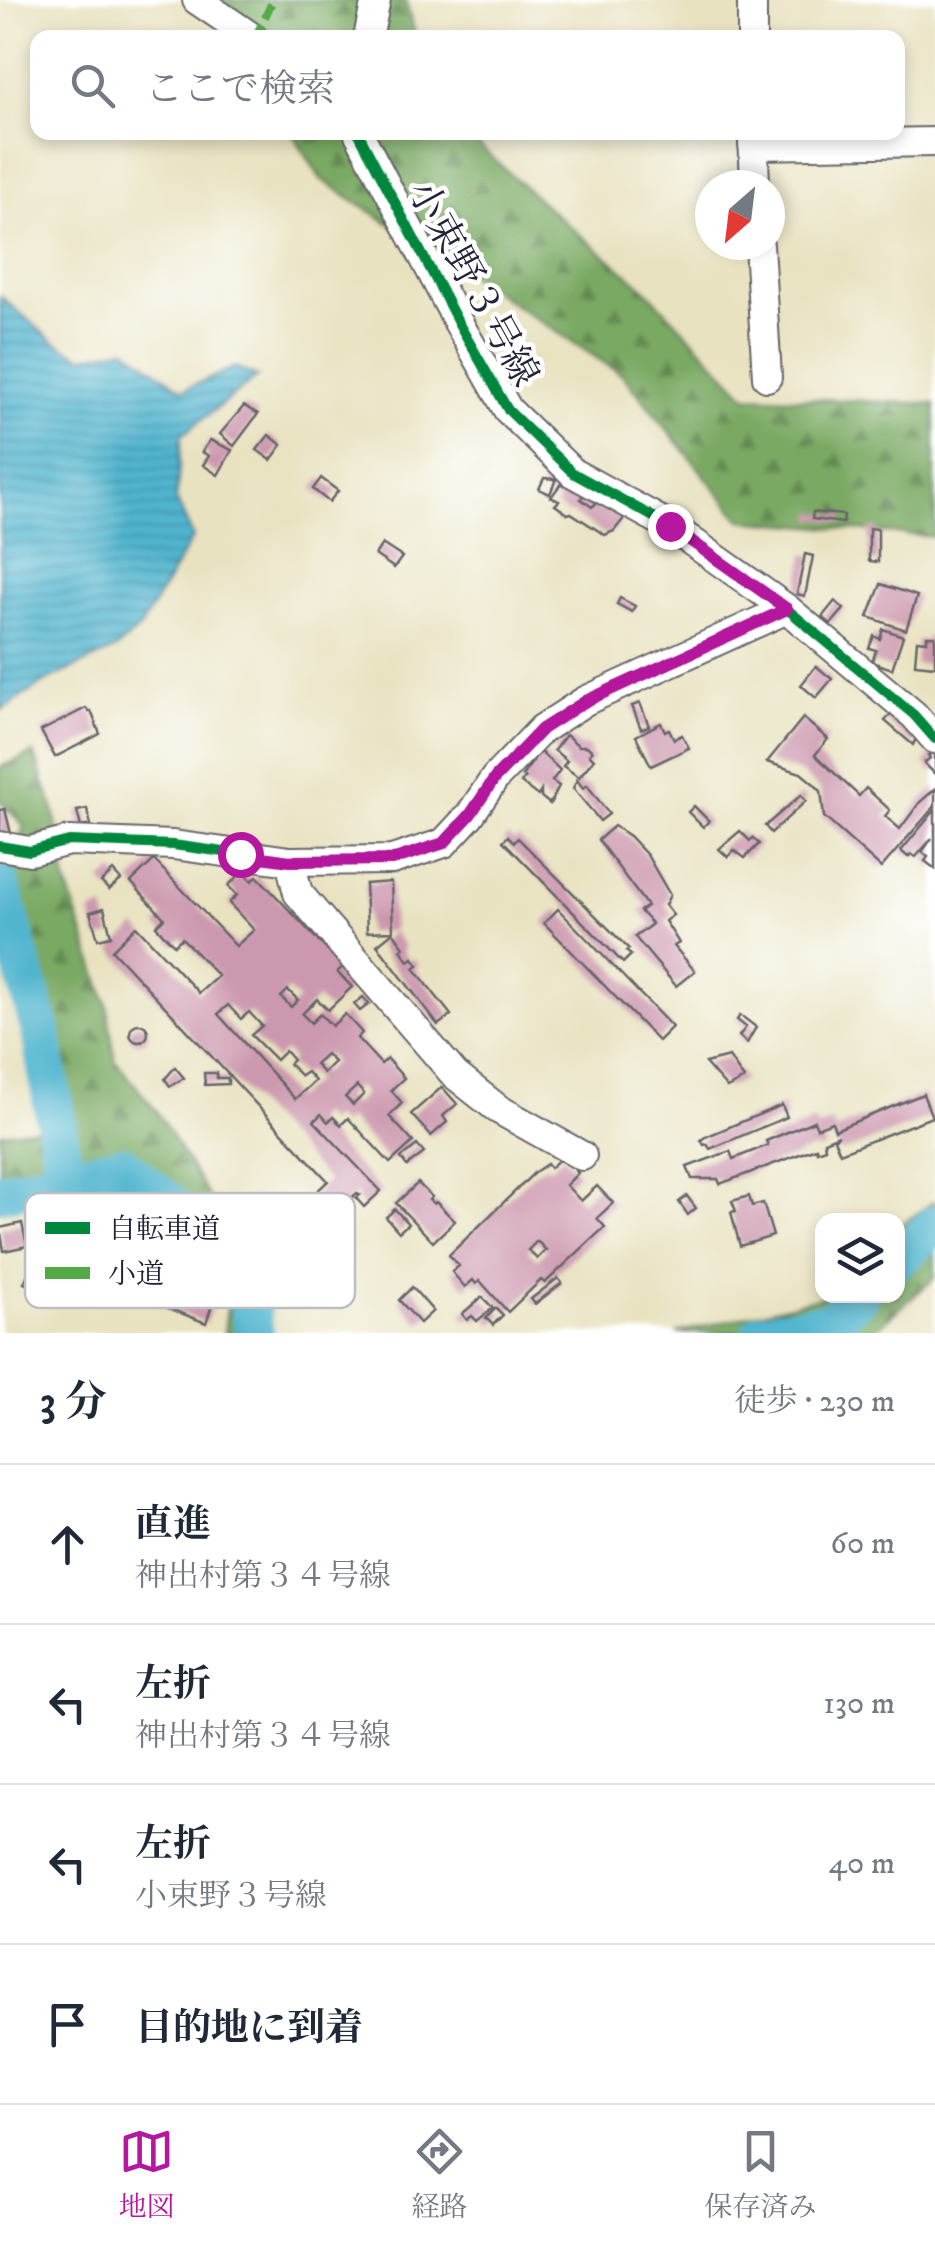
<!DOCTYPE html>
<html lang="ja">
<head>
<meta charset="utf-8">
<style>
  :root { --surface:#fff; --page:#f6f6f7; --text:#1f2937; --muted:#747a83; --line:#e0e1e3; --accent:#b5179e }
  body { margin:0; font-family:"IM FELL DW Pica","Noto Serif JP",serif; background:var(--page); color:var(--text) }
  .controls { position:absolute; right:30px; bottom:30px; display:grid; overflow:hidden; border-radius:20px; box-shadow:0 5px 15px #0003 }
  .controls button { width:90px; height:90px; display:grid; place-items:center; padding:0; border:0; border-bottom:2px solid var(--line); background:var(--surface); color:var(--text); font:50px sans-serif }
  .compass { position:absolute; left:695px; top:170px; width:90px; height:90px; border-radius:50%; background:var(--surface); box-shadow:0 5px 15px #0003; rotate:208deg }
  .stop { position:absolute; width:30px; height:30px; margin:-22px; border:8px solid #b5179e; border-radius:50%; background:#fff }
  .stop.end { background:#b5179e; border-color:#fff; box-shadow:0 2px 10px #0008 }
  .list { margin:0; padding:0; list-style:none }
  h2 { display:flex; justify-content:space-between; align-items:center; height:130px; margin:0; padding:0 40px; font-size:42px }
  h2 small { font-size:32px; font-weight:400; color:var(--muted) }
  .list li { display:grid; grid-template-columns:65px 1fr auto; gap:30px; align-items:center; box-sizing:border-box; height:160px; padding:0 40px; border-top:2px solid var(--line) }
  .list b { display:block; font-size:38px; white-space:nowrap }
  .list p { margin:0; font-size:32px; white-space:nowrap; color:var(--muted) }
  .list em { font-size:32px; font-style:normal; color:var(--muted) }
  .icon { flex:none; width:55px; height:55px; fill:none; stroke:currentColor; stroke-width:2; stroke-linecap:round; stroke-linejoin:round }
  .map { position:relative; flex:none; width:935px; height:1333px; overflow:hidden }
  .search { position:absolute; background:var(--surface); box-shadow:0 5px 15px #0003; left:30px; right:30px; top:30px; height:110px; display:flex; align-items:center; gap:25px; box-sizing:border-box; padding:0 35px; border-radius:20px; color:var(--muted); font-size:38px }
  .sheet { height:770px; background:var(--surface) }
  nav { display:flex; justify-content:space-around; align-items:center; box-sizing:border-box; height:140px; border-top:2px solid var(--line); background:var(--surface); font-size:28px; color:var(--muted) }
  nav a { display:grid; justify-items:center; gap:5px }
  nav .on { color:var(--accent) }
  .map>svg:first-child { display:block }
  .forest { fill:url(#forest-firs); stroke:#4e664e; stroke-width:2.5 }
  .water { fill:url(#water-rules); stroke:#3a6c85; stroke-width:2.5 }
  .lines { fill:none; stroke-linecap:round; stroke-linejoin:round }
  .river { stroke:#51b5cf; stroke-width:40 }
  .building { fill:#cc98af; fill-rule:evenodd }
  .minor-casing { stroke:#67656a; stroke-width:32 }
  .minor { stroke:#fff; stroke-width:28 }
  .quiet { stroke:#53aa46; stroke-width:8; stroke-dasharray:15 8; stroke-linecap:butt }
  .cycleway-casing { stroke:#fff; stroke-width:16 }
  .cycleway { stroke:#00873e; stroke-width:10 }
  .route { stroke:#b5179e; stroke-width:12 }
  .labels { text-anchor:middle; stroke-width:9; stroke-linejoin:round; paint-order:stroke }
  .street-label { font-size:38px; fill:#22223b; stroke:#fff }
  .key { fill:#fff; stroke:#bdbdc4; stroke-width:2.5 }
  .key-label { font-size:28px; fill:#22223b }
</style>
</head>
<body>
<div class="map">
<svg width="935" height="1333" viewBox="0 0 935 1333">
  <defs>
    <pattern id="forest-firs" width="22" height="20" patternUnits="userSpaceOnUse" patternTransform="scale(2.5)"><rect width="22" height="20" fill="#79a962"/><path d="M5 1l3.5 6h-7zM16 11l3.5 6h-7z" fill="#638952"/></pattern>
    <pattern id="water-rules" width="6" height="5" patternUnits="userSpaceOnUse" patternTransform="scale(2.5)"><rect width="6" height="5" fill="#51b5cf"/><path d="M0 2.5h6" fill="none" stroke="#4393a9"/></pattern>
  </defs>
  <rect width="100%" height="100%" fill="#fff"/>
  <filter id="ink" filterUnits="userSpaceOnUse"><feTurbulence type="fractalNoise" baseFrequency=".01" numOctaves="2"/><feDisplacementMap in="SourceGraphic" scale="20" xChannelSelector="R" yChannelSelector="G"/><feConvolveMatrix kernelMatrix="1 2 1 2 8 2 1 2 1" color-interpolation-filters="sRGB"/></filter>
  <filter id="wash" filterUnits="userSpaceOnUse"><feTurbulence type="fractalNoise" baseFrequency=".0048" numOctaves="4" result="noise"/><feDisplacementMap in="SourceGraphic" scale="40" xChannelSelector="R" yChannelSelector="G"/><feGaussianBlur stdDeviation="2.25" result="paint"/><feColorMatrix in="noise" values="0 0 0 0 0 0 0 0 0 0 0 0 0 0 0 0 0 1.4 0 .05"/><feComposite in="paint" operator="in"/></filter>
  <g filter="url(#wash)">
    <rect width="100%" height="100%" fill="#e8e2c0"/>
    <g class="forest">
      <path d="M210 0H405L416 37H233Z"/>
      <path d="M292 133H465L542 203 643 287 747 396 935 404V537L741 520 623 375 321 179Z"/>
      <path d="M34 753 54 811 66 882 107 1004 115 1060 157 1112 210 1199 263 1267 254 1333H224L229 1294 207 1262 131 1227 126 1168 28 1185 0 1180V1133L39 1128 5 876 24 826 0 801V767Z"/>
      <path d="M935 1201V1278L871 1333H677L827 1296H898V1227Z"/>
    </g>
    <path class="water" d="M0 296 53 341 83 357 126 348 183 390 235 367 257 377 182 435 176 499 193 537 140 628 116 649 48 680 0 711Z"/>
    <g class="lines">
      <g class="river">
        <path d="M0 885 41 1032 65 1178"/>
        <path d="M0 1192 122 1165 243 1264 254 1333"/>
        <path d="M898 1259 935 1225"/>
        <path d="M761 1333 830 1322 858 1296"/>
      </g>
    </g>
    <g id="blocks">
      <g class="building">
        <path d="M244 406 258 414 234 446 220 434Z"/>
        <path d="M269 435 282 445 271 460 257 450Z"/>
        <path d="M210 440 232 450 218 475 203 465 209 456 202 452Z"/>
        <path d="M321 478 338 491 329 502 313 489Z"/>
        <path d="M544 478 556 479 550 494 539 489Z"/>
        <path d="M563 481 585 494 581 499 592 507 600 500 625 517 614 531 605 535 571 513 568 514 555 505 559 501 551 497Z"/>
        <path d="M813 512 844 515 843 523 812 519Z"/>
        <path d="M869 528 878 529V562L869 561Z"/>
        <path d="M382 544 402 557 394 568 375 555Z"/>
        <path d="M805 554 813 556 805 596 797 594Z"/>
        <path d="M881 584 917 596 906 630 868 617Z"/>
        <path d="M620 598 635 606 632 612 617 604Z"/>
        <path d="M835 601 844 609 831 624 822 617Z"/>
        <path d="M883 629 903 636 892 669 872 662 876 650 869 648 874 636 880 639Z"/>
        <path d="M927 636H935V666L915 664 917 640 927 641Z"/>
        <path d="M816 666 832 679 816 698 801 685Z"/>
        <path d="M640 703 649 726 641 729 632 706Z"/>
        <path d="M86 708 89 712 91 711 100 734 55 757 41 731Z"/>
        <path d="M894 711 918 734 913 745 885 721Z"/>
        <path d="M803 718 828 739 815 755 859 796 866 788 890 810 885 816 900 829 920 802 935 789V806L881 868 824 817 821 791 814 784 801 773 767 762Z"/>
        <path d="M661 723 665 731 669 729 674 739 682 735 689 748 651 766 636 736Z"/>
        <path d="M566 735 579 746H587L592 751 589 754 594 759 579 777 563 766 567 761 554 750Z"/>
        <path d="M537 749 560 770 552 781 559 786 550 804 541 797V791L538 796 521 783 525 778 522 776 533 761 529 759Z"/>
        <path d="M935 752V774L924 763 930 758 928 755Z"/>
        <path d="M577 780 583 788 587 785 609 814 600 821 573 788Z"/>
        <path d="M801 795 806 801 771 833 765 826Z"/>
        <path d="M694 806 709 821 703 827 688 812Z"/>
        <path d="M5 809 11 834 0 835V810Z"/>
        <path d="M87 809 91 825 81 827 77 811Z"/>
        <path d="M935 810V869L925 861 928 857 922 852 932 838 916 857 911 854 908 857 901 851Z"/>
        <path d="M614 826 629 836 647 855 670 895 665 905 673 915 665 921 679 943 674 946 695 971 676 986 635 937 652 924 640 911 647 906 598 840Z"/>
        <path d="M740 831 750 841 753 838 759 844 745 858 734 850 728 857 719 849Z"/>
        <path d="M508 836 514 842 518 838 629 949 626 951 631 955 623 963 503 841Z"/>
        <path d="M154 860 236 946 254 930 229 903 237 895 228 886 243 871 252 881 257 876 343 967 337 972 352 987 328 1010 317 999 302 1014 311 1023 320 1014 332 1026 345 1014 362 1033 357 1038 381 1064 387 1059 404 1078 391 1090 402 1103 389 1116 413 1142 390 1163 348 1118 341 1125 333 1117 328 1122 321 1114 314 1121 381 1191 364 1207 356 1198 360 1195 357 1193 347 1202V1208L335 1216 314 1194 328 1181 112 950 136 926 199 993 218 976 182 938 174 945 156 926 164 918 131 882ZM288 990 298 1000 291 1007 281 997ZM228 1005 241 1019 249 1012 262 1026 251 1035 276 1060 285 1051 293 1060 289 1064 301 1076 307 1072 315 1081 295 1099 218 1014ZM326 1054 334 1062 323 1073 315 1064ZM357 1086 364 1094 353 1105 345 1097Z"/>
        <path d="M113 871 121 880 109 890 101 882Z"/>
        <path d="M391 882 393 931 367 932 365 884Z"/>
        <path d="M104 908 111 936 98 939 90 912Z"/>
        <path d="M558 909 672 1027 658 1041 544 923Z"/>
        <path d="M393 932 404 947 401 950 409 961 413 958 418 965 414 968 451 1015 438 1025 377 945Z"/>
        <path d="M363 997 369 1004 360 1011 354 1004Z"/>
        <path d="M740 1015 756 1027 747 1043 739 1036 746 1027 737 1020Z"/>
        <circle cx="139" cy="1033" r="9"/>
        <path d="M729 1057 744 1079 727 1088 705 1063Z"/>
        <path d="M175 1067 184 1078 170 1086 165 1079Z"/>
        <path d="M204 1073H217V1078H228V1084L205 1085Z"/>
        <path d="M442 1087 457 1104 443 1116 447 1122 431 1136 411 1114Z"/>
        <path d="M923 1094 932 1117 840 1153 834 1139 839 1135 824 1141 825 1148 817 1151 816 1148 720 1184 718 1179H692L687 1167 730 1151 733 1159 768 1145 766 1141 814 1121 817 1128 832 1122 835 1130Z"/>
        <path d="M782 1105 787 1117 710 1149 707 1144 704 1145 701 1140 705 1137Z"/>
        <path d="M417 1145 424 1153 407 1166 401 1158Z"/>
        <path d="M563 1156 578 1173 566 1185 581 1201 597 1186 613 1203 597 1218 605 1227 545 1283 541 1280 508 1312 480 1281 476 1284 473 1280 465 1287 452 1272 459 1266 449 1255 535 1172 547 1164 550 1168ZM537 1241 546 1250 537 1259 528 1250Z"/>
        <path d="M418 1183 432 1197 429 1200 434 1204 436 1202 455 1221 433 1242 396 1203Z"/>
        <path d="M687 1196 696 1208 688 1215 679 1202Z"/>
        <path d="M749 1196 752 1206 763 1203 773 1236 740 1246 731 1212 736 1211 732 1201Z"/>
        <path d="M395 1209 408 1224 399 1232 386 1217Z"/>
        <path d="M22 1223 27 1246 4 1251 0 1228Z"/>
        <path d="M80 1242 215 1296 206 1323 70 1269Z"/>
        <path d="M32 1264 41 1268 33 1287 24 1283Z"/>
        <path d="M558 1278 562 1283 535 1304 531 1299Z"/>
        <path d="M412 1287 433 1311 420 1323 399 1300Z"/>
        <path d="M482 1297 493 1308 477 1321 472 1316 467 1320 462 1314Z"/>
        <path d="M496 1308 503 1315 493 1325 486 1318Z"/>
      </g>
    </g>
  </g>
  <g filter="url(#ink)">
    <use href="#blocks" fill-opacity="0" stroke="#67656a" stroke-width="2.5"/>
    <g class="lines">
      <defs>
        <g id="minor">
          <path d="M197 0 253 38"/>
          <path d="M752 0V38"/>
          <path d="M368 38 376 0"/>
          <path d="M358 132 459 324 508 410 573 473 670 526 787 609 914 715 935 739"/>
          <path d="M753 132 755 185"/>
          <path d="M753 145 935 142"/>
          <path d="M759 245 767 377"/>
          <path d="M0 846 30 851 69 841 173 845 290 861 392 860 444 843 470 815 495 778 542 729 585 701 787 609"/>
          <path d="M290 861 298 893 455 1075 498 1109 582 1156"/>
        </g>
      </defs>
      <use href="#minor" class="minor-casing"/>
      <use href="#minor" class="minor"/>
      <path class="quiet" d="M255 38 273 0"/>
      <defs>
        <g id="cycleway">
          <path d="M358 132 459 324 508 410 573 473 670 526 787 609 914 715 935 739"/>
          <path d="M0 846 30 851 69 841 173 845 290 861 392 860 444 843 470 815 495 778 542 729 585 701 787 609"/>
        </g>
      </defs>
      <use href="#cycleway" class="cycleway-casing"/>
      <use href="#cycleway" class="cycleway"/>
    </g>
  </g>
  <g class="lines" filter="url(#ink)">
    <path class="route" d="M240 854 290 861 392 860 444 843 470 815 495 778 542 729 586 701 787 609 670 526"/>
  </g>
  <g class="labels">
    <g class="street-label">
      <text transform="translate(474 283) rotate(61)" y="13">小束野３号線</text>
    </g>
  </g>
  <rect x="25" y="1193" width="330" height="115" rx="15" class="key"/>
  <rect x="45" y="1222" width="45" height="12" fill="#00873e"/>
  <rect x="45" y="1267" width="45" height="12" fill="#53aa46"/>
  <g class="key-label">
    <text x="108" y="1238">自転車道</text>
    <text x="108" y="1283">小道</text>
  </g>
</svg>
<div class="controls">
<button><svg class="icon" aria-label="layers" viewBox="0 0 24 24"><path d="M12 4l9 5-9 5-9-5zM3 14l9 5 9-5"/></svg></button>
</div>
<svg class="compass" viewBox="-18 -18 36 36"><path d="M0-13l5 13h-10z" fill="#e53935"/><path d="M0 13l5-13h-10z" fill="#747a83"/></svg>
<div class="stop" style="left:240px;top:854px"></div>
<div class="stop end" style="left:670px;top:526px"></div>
<div class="search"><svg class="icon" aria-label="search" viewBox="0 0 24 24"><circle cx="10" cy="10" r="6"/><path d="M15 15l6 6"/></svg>ここで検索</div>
</div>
<section class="sheet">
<h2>3 分<small>徒歩 · 230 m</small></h2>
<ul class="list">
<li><svg class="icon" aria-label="ahead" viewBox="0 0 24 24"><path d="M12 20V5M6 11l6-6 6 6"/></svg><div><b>直進</b><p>神出村第３４号線</p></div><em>60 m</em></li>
<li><svg class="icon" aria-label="left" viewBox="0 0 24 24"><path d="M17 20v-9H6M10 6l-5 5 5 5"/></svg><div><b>左折</b><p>神出村第３４号線</p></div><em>130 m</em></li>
<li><svg class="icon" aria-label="left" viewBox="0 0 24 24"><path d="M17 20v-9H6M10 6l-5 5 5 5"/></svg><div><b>左折</b><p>小束野３号線</p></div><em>40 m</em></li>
<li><svg class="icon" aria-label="arrive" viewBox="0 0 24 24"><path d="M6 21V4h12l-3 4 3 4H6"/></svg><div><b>目的地に到着</b></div></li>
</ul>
</section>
<nav>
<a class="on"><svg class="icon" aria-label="map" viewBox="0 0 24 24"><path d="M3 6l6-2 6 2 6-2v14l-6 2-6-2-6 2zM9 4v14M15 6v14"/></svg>地図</a>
<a><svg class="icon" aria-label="directions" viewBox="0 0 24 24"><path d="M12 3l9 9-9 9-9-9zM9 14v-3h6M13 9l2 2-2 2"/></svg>経路</a>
<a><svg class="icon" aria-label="saved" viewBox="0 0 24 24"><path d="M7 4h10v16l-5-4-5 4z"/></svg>保存済み</a>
</nav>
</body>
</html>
